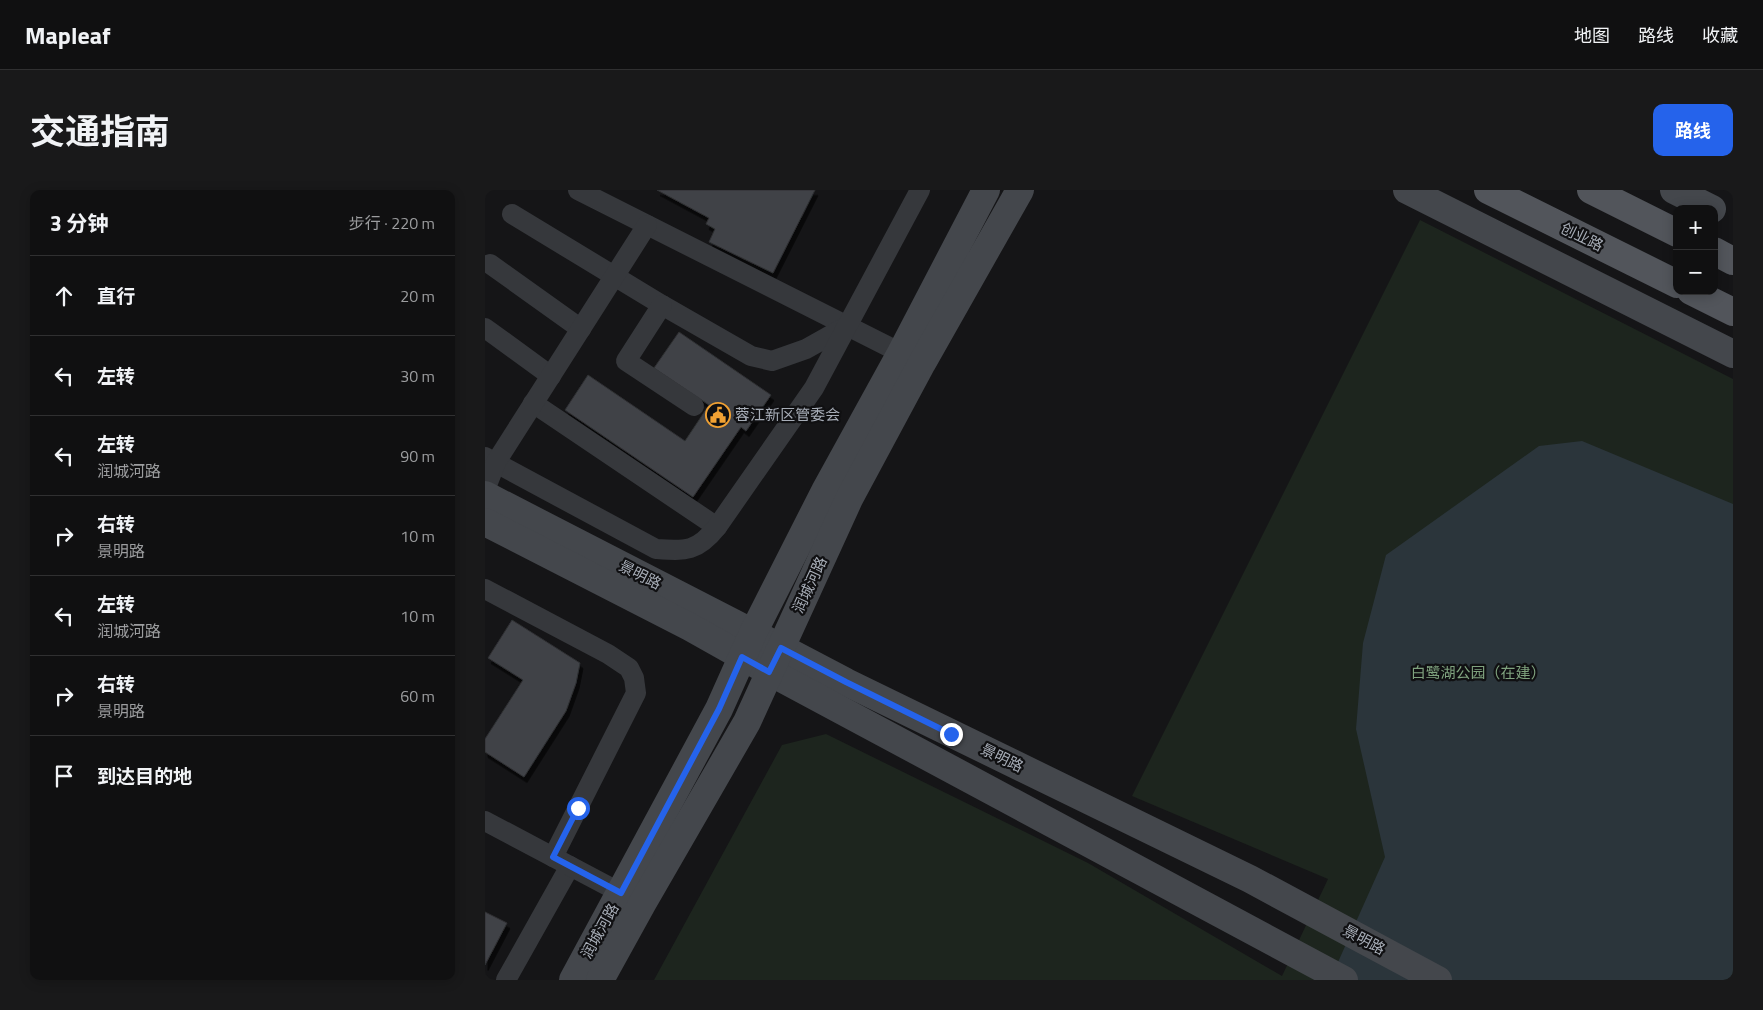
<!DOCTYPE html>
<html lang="zh">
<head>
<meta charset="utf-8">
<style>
  :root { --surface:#101011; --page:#19191a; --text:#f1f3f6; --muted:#9c9d9f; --line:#303031; --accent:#2563eb }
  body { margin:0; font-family:"Titillium Web","Noto Sans SC",sans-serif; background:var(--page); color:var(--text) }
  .controls { position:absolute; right:15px; top:15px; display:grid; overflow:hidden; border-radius:10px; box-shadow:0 2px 12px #0003 }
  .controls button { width:45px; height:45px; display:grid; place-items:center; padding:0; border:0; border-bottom:1px solid var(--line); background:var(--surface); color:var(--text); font:25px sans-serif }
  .stop { position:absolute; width:15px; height:15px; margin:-11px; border:4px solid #2563eb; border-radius:50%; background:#fff }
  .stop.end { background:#2563eb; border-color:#fff; box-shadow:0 1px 5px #0008 }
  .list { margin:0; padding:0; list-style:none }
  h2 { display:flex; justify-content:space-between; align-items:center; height:65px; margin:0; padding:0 20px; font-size:21px }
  h2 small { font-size:16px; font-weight:400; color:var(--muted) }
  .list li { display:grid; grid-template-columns:32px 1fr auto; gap:15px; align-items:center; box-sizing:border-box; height:80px; padding:0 20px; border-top:1px solid var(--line) }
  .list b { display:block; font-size:19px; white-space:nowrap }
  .list p { margin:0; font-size:16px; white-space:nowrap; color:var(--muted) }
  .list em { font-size:16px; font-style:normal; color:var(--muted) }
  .icon { flex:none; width:28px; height:28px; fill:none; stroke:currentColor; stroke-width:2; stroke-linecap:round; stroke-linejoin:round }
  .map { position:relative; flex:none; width:1248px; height:790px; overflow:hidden; border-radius:10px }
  header { display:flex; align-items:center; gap:30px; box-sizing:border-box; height:70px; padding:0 25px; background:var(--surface); border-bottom:1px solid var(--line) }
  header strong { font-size:24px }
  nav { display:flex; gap:28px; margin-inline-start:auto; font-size:18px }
  .intro { display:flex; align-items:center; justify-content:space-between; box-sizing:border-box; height:120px; padding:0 30px }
  h1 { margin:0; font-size:35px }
  .button { padding:12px 22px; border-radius:10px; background:var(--accent); color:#fff; font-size:18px; font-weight:700 }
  main { display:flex; gap:30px; padding:0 30px }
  aside { flex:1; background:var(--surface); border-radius:10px; box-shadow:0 2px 12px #0003 }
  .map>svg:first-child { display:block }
  .green { fill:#1d251e }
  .water { fill:#2b353b }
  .building { fill:#414347; stroke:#2f3033; filter:url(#shadow) }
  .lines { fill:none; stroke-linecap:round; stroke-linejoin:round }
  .street { stroke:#36383c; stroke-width:20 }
  .secondary { stroke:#44474c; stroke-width:28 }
  .primary { stroke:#52555b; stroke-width:28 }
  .route { stroke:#2563eb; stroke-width:6 }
  .labels { text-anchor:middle; stroke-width:4.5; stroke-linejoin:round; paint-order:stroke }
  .street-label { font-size:15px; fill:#a7adb7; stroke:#101012 }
  .poi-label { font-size:15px; fill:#a7adb7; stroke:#101012; text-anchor:start }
  .park-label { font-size:15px; fill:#7fa27e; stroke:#101012 }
</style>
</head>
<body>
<header>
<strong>Mapleaf</strong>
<nav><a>地图</a><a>路线</a><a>收藏</a></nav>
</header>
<div class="intro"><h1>交通指南</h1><a class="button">路线</a></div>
<main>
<aside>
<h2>3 分钟<small>步行 · 220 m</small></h2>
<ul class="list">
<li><svg class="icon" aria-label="ahead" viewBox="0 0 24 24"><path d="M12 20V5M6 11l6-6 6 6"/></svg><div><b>直行</b></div><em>20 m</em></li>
<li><svg class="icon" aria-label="left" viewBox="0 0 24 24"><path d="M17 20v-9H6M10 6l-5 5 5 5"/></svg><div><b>左转</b></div><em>30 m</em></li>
<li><svg class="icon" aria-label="left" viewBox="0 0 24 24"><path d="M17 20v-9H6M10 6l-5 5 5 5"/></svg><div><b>左转</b><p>润城河路</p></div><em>90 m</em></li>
<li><svg class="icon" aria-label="right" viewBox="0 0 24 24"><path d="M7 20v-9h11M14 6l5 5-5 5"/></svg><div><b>右转</b><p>景明路</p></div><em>10 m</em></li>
<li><svg class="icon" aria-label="left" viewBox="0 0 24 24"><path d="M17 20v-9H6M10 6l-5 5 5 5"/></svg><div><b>左转</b><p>润城河路</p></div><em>10 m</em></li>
<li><svg class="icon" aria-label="right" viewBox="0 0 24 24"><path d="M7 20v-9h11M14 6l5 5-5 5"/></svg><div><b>右转</b><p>景明路</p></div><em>60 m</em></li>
<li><svg class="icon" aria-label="arrive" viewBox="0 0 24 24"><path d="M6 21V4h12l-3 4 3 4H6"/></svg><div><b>到达目的地</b></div></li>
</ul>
</aside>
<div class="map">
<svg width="1248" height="790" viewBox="0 0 1248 790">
  <defs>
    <filter id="shadow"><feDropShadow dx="3" dy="5.5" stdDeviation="0" flood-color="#0009"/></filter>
  </defs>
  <rect width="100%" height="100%" fill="#151517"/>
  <path class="green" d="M935 30 1248 189V790H169L297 555 341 544 603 673 797 786 843 689 647 606Z"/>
  <path class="water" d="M1097 251 1248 314V790H845L900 667 871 539 878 453 901 365 1054 256Z"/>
  <g class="building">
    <path d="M172 0H330L288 83 224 52 230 39 221 34 224 28Z"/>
    <path d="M194 142 286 205 261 241 256 237 208 307 80 220 103 185 200 251 224 215 169 178Z"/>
    <path d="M27 430 95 473 91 493 81 521 39 587 0 562V549L38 490 3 468Z"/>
    <path d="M0 722 22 733 0 775Z"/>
  </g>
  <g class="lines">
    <g class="street">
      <path d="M93 0 416 163"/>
      <path d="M27 24 177 115 266 166 287 171 321 159 362 136"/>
      <path d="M5 74 96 139"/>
      <path d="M177 115 141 171 209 216"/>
      <path d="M0 138 66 186"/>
      <path d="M48 213 232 337"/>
      <path d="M0 267 171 359C201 361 212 362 232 337L329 198 435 0"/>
      <path d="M0 300 11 272 162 35"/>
      <path d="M0 399 123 464 144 478 149 488 151 503 68 667"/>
      <path d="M0 631 85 676 21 790"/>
      <path d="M85 676 136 703"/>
    </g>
    <g class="secondary">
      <path d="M922 0 1248 164"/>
      <path d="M1189 0 1227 19"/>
      <path d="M0 305 268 443 361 492 765 689 953 790"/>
      <path d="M0 332 205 437 285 482 859 790"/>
      <path d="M88 790 234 519 268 443 340 301 416 163 501 0"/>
      <path d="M115 790 157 714 262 532 364 309 437 173 535 0"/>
    </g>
    <g class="primary">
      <path d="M1003 0 1192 94"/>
      <path d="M1106 0 1192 43"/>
      <path d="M1229 61 1248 71"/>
      <path d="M1206 101 1248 122"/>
    </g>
  </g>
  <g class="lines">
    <path class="route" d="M93 618 68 667 136 703 234 519 257 467 284 482 296 458 361 492 466 544"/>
  </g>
  <defs>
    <symbol id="civic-ring" viewBox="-11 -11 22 22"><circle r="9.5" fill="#101012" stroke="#f1a133" stroke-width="1.5"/><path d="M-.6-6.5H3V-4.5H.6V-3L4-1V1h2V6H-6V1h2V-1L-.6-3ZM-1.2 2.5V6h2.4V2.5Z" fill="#f1a133"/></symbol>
  </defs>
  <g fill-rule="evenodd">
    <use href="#civic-ring" x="219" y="211" width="28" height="28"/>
  </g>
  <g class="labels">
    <g class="street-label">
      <text transform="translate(1097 47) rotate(26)" y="5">创业路</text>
      <text transform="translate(155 385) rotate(27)" y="5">景明路</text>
      <text transform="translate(325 395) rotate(-65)" y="5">润城河路</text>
      <text transform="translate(517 568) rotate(26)" y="5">景明路</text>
      <text transform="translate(115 741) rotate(-61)" y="5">润城河路</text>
      <text transform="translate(879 750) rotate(28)" y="5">景明路</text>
    </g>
    <g class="poi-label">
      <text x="250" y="230">蓉江新区管委会</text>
    </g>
    <g class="park-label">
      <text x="993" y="488">白鹭湖公园（在建）</text>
    </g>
  </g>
</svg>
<div class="controls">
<button>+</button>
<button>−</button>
</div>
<div class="stop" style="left:93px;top:618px"></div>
<div class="stop end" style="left:466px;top:544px"></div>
</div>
</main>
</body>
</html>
